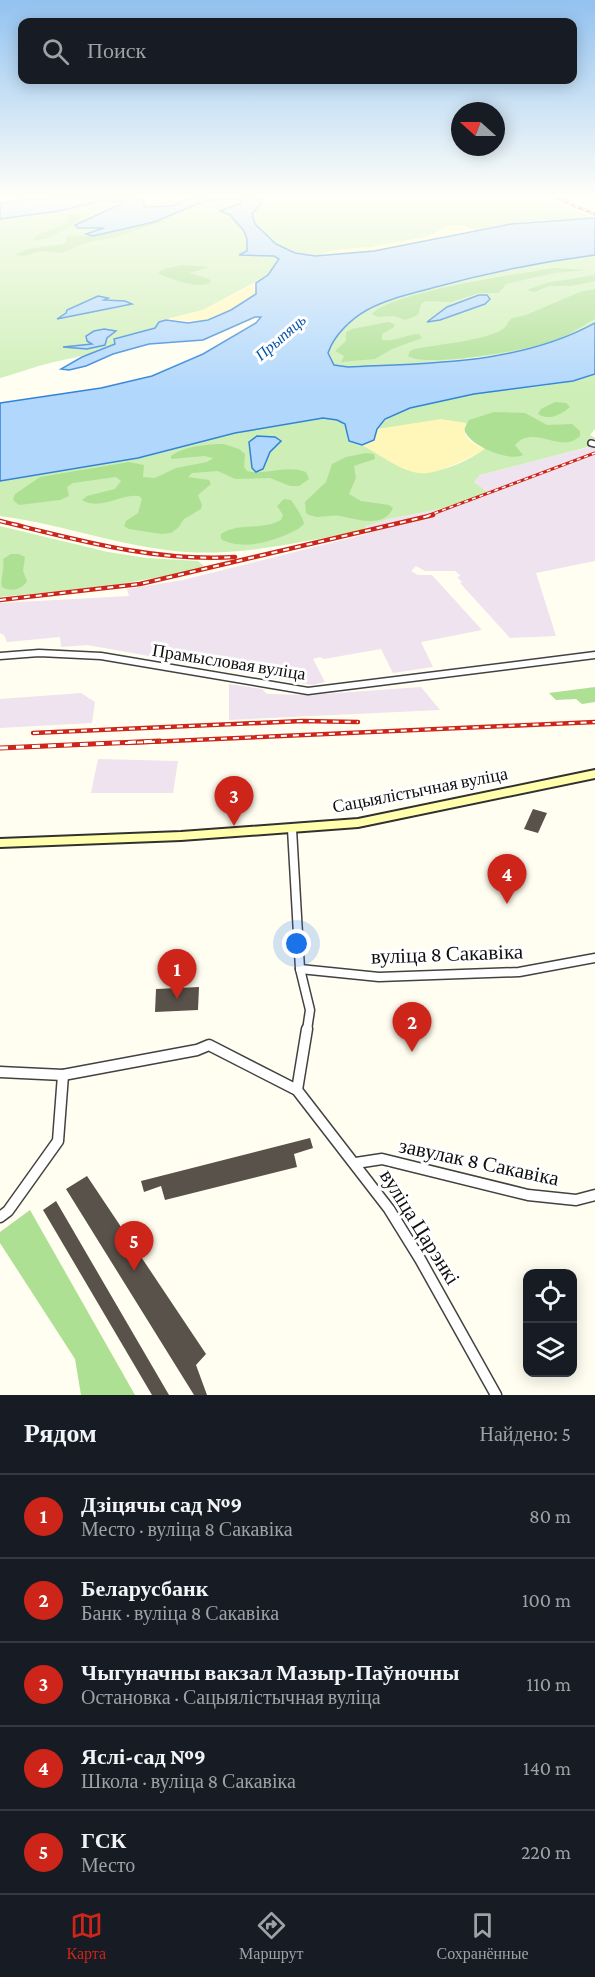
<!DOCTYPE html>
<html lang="ru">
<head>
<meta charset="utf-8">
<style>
  :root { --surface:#171b24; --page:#242831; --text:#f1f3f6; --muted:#9ea1a6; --line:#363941; --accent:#cd2519 }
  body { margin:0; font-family:"Crimson Pro",serif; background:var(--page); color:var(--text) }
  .controls { position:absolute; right:18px; bottom:18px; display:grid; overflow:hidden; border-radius:12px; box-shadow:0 3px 15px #0003 }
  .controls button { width:54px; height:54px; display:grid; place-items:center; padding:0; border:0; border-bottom:2px solid var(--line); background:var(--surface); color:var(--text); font:30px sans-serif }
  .compass { position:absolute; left:451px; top:102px; width:54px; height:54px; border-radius:50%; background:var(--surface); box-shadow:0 3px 15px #0003; rotate:291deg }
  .you { position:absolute; left:297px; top:944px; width:21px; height:21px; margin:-15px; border:4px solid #fff; border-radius:50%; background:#1a73e8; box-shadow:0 0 0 9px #1a73e833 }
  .badge { display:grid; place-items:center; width:39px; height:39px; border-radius:50%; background:var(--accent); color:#fff; font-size:20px; font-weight:700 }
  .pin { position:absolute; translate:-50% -50px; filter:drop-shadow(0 2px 3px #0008) }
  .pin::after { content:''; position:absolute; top:32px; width:21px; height:18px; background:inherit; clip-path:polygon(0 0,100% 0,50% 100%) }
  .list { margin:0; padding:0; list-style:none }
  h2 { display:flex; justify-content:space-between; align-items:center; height:78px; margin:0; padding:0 24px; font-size:26px }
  h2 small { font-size:20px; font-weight:400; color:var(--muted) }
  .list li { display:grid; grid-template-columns:39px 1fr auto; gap:18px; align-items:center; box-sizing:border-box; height:84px; padding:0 24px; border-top:2px solid var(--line) }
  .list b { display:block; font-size:22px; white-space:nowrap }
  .list p { margin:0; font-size:20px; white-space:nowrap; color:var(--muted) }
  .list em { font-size:20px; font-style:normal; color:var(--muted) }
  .icon { flex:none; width:33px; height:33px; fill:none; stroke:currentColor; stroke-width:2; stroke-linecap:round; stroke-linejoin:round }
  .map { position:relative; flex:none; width:595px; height:1395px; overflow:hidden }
  .search { position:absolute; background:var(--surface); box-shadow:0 3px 15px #0003; left:18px; right:18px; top:18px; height:66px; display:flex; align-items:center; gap:15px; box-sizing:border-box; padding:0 21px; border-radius:12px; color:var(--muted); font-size:22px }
  .sheet { height:498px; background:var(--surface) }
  nav { display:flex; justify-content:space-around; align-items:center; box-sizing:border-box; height:84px; border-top:2px solid var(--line); background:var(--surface); font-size:16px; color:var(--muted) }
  nav a { display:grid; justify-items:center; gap:3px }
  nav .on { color:var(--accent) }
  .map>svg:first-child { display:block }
  .industrial { fill:#eee3ee }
  .green { fill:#cdeeb6 }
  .forest { fill:#aee094 }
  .sand { fill:#fff7b9 }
  .water { fill:#b1d7fc; stroke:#3183d9; stroke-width:1.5 }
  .building { fill:#59524a }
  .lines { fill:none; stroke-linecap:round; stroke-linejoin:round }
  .street-far3-casing { stroke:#424242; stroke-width:8 }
  .street-far2-casing { stroke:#424242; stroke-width:9 }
  .street-far1-casing { stroke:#424242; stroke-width:11 }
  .street-casing { stroke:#424242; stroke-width:13 }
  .secondary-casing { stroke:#313131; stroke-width:4 }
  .street-far3 { stroke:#fff; stroke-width:5 }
  .street-far2 { stroke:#fff; stroke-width:6 }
  .street-far1 { stroke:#fff; stroke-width:8 }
  .street { stroke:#fff; stroke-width:10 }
  .secondary { fill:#ffffac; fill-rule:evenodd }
  .rail-far2-casing { stroke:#cd2519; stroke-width:3 }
  .rail-far1-casing { stroke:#cd2519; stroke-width:4.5 }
  .rail-casing { stroke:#cd2519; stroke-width:5 }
  .rail-far2 { stroke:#fff; stroke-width:1.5; stroke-dasharray:4; stroke-linecap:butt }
  .rail-far1 { stroke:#fff; stroke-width:2; stroke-dasharray:6; stroke-linecap:butt }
  .rail { stroke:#fff; stroke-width:3; stroke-dasharray:8; stroke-linecap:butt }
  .labels { text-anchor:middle; stroke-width:6; stroke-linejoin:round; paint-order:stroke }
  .far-water-label { font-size:16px; font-style:italic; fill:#0c55ad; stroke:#fff }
  .street-label { font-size:18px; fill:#0f0f0f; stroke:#fff }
  .near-street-label { font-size:21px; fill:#0f0f0f; stroke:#fff }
</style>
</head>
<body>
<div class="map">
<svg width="595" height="1395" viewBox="0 0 595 1395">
  <rect width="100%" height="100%" fill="#fffef1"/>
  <g class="industrial">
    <path d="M589 447 595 448V561L536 573 556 636 510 638 460 583 462 582 457 577 461 576 455 571H425L416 566 411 571 418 575H432L482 630 421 642 433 667 393 673 381 649 324 659 320 657 313 659 325 682 312 685 87 645 61 647 60 637 7 642 4 635 0 633V603L129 596 127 589 183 580 367 534 366 526 389 519 450 507 486 492 474 482 480 475Z"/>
    <path d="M229 684 262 689 267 694 310 695 421 687 440 710 229 720Z"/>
    <path d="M81 693 95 702 92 723 0 728V699Z"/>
    <path d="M98 759 178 761 173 793H91Z"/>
  </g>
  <g class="green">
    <path d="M0 197H543L594 218 529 221 475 230 463 226H449L426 237 371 247 330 251 263 278 203 310 163 320 152 329 115 339 113 340 116 343C99 352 82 356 63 360 42 364 21 372 0 378Z"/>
    <path d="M595 255V323C539 354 485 357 422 363 395 365 367 369 340 367L334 365 328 357C328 338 352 318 367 309 385 300 405 296 424 290 480 274 537 264 595 255Z"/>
    <path d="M595 374V429L590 435 595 438V448L588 447 480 475 474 482 487 492 450 507 389 519 366 526 365 530C299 542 233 559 166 550 110 543 56 523 0 516V481L138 458 235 433 323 418C338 419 349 422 347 438 354 444 363 445 372 450 383 456 397 467 409 470 433 477 466 463 484 449L465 423 437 420 400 428 377 429C409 384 545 396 595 374Z"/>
    <path d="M0 526 108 552 147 558 198 561 204 566 194 571 109 586 0 597Z"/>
  </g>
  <g class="forest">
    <path d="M69 214H77L82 217C71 228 48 242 32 240L39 234 68 223 69 221 65 218Z"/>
    <path d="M161 220 166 221 116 237 85 243 62 253 42 251 23 256 15 255 28 249 63 244 67 242 66 237 76 235 92 236Z"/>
    <path d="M181 265 210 267 189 273 209 279 211 282C200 290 169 279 158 273L164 269Z"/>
    <path d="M555 268 586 270 554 273 506 284 499 293H479L451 302 426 301 421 304 418 315 405 320 394 316 378 317 372 314C391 292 521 273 555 268Z"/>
    <path d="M595 275V281L571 286H549L534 292 527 290 546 283Z"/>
    <path d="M595 289V319C580 327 566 337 550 342 527 350 426 368 408 356L410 351 415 349C434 345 488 340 503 329 507 326 508 321 512 318L526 315 580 292Z"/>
    <path d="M388 322 394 324V327L382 334V340C396 342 407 334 419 334L422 338 392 349 375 359 341 362 344 356 335 351 346 341V332L352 329Z"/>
    <path d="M555 402 566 403 570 407C561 415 549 421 538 414L541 409Z"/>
    <path d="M494 412 525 413 547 425 572 424 580 431V436C561 455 534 423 515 445L523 455C510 462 468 446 464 429L469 420Z"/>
    <path d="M224 444 239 449 245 454 244 467 247 471C265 476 285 464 306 472L309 479 299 486H290L270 478 235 479 218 471 192 473 188 477 209 480 211 484 198 495 202 505 201 509 184 519 178 528 171 533 161 534 129 529 124 526 126 521 138 513 142 499 139 496C120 494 100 511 82 500L87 496 115 489 121 481 116 477 73 483 67 487 69 496 60 500 19 505 13 500 15 494 40 477 129 462 144 465 143 477 155 478 176 468 207 462 213 458 204 456 171 459V456C184 446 209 444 224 444Z"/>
    <path d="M366 453 374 454 375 459 354 466 356 478 349 494 361 501 389 505 393 508C384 529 356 519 340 516 327 514 317 521 306 513L305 502 326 482 332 464 346 457Z"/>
    <path d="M284 499 291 500C294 504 304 519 304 524L298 529C278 540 243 552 221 539V534C237 522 262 531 281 520L283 515 277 506Z"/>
    <path d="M11 554H19L25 557 23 571 27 581C22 590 10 592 2 587 0 579 5 569 3 559Z"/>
    <path d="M595 687V702L582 704 576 699 556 700 549 693Z"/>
    <path d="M30 1210 135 1395H81L75 1359 0 1243V1232Z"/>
  </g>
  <g class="sand">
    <path d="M449 226H463L475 230 374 251 320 255 333 250 371 247 426 237Z"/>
    <path d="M257 282 258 292 254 297 231 310 202 321 166 320 203 310Z"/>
    <path d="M441 419 466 423C460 437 473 444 485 449 470 458 436 476 418 473 399 470 379 454 362 445L375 438 377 429Z"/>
  </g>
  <g class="water">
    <path d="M55 197H133L143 200 145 207 172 206 192 197H256L261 203 252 214 255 224 276 244 295 253 315 256 374 251 511 224 595 218V255C540 262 486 273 432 288 411 294 387 299 367 310 351 319 334 335 328 353L334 365 348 367C431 363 521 364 595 323V374L573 381 474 394 410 408 385 419 377 429 374 440 362 445 349 441 345 424 337 420 323 418 235 433 138 458 0 481V403L101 388 152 376 203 354 256 323 261 317H255L203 340 149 344 113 354 86 366 69 370 61 369 82 357 115 344 114 339 155 328 159 322 166 320 188 323 208 320 231 310 256 294V283L268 275 279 259 274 256 239 255 247 251V239L244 231 230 215 220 211 241 203 240 200 236 198 205 201 154 222 93 236 86 234 104 228H78L75 225 119 205 122 202 100 201 59 211 0 219V203Z"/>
    <path d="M479 295H487L490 299 485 304 440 320 427 322 447 307Z"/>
    <path d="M98 296 108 298 104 300 125 301 132 304 57 319 66 313 67 310Z"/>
    <path d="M104 329 116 331 107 338 105 345 87 349 63 347 92 344 87 341 86 336 94 331Z"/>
    <path d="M257 436 275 437 281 441 270 452 263 469 256 472 252 468 249 442Z"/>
  </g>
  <g class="building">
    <path d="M533 809 547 813 538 833 524 829Z"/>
    <path d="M199 987 198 1010 155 1012 156 989Z"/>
    <path d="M310 1138 313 1148 294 1154 297 1167 165 1200 161 1186 144 1192 141 1181Z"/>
    <path d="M87 1176 206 1354 196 1365 207 1395H194L66 1189Z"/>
    <path d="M56 1201 169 1395H152L43 1210Z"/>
  </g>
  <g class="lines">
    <defs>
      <path id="street-far3" d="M591 443 595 444"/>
      <path id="street-far2" d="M0 656 39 653 101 656 308 691 595 655"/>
      <g id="street-far1">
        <path d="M292 829 300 969 310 1010 307 1030"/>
        <path d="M300 969 379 977 519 972 595 958"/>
      </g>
      <g id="street">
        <path d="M0 1072 63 1075 197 1050 209 1045 297 1090 389 1209 420 1259 496 1395"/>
        <path d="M297 1090 307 1029"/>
        <path d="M356 1163 382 1159 528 1195 576 1200 595 1195"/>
        <path d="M0 1217 8 1211 58 1141 63 1075"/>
      </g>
      <path id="secondary" d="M595 770V778L358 827 181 840 0 847V839L181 832 358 819Z"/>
    </defs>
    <use href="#street-far3" class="street-far3-casing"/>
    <use href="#street-far2" class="street-far2-casing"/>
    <use href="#street-far1" class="street-far1-casing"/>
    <use href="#street" class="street-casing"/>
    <use href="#secondary" class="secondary-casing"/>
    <use href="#street-far3" class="street-far3"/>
    <use href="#street-far2" class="street-far2"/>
    <use href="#street-far1" class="street-far1"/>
    <use href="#street" class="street"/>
    <use href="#secondary" class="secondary"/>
    <defs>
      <g id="rail-far2">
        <path d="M553 197 595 214"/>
        <path d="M427 516 595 453"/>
      </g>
      <g id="rail-far1">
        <path d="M0 521C78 540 154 562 235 557"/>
        <path d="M0 600 140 584 433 515"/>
        <path d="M33 733 302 721 358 722"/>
        <path d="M125 743 595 722"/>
      </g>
      <path id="rail" d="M0 748 160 741"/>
    </defs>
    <use href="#rail-far2" class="rail-far2-casing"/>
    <use href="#rail-far1" class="rail-far1-casing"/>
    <use href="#rail" class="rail-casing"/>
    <use href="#rail-far2" class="rail-far2"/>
    <use href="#rail-far1" class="rail-far1"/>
    <use href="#rail" class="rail"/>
  </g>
  <linearGradient id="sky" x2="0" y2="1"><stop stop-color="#92c2f0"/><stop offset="0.5" stop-color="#fffff9"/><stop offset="1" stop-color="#fffff9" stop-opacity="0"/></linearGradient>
  <rect width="595" height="392" fill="url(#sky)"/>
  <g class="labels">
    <g class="far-water-label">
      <text transform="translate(280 337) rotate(-41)" y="6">Прыпяць</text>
    </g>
    <g class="street-label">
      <text transform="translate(229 662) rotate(9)" y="6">Прамысловая вуліца</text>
      <text transform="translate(420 790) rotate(-11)" y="6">Сацыялістычная вуліца</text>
    </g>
    <g class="near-street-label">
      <text transform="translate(447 954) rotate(-2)" y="7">вуліца 8 Сакавіка</text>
      <text transform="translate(479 1162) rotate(12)" y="7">завулак 8 Сакавіка</text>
      <text transform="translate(420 1227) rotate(58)" y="7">вуліца Царэнкі</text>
    </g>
  </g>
</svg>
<div class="controls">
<button><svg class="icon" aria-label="locate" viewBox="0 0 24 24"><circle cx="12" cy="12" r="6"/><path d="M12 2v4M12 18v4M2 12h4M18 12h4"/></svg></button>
<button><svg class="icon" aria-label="layers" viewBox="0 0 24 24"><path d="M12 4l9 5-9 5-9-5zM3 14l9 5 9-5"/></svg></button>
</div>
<svg class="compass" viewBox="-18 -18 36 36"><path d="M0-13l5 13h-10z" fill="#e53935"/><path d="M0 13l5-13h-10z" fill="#9ea1a6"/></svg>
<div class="you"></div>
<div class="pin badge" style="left:177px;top:999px">1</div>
<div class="pin badge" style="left:412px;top:1052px">2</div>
<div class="pin badge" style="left:234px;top:826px">3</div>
<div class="pin badge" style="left:507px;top:904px">4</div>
<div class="pin badge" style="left:134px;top:1271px">5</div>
<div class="search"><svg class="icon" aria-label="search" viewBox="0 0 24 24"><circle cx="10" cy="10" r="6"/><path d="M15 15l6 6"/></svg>Поиск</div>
</div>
<section class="sheet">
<h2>Рядом<small>Найдено: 5</small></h2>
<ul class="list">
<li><span class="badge">1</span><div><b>Дзіцячы сад №9</b><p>Место · вуліца 8 Сакавіка</p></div><em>80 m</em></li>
<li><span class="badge">2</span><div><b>Беларусбанк</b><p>Банк · вуліца 8 Сакавіка</p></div><em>100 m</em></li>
<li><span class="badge">3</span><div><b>Чыгуначны вакзал Мазыр-Паўночны</b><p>Остановка · Сацыялістычная вуліца</p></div><em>110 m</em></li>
<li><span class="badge">4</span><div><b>Яслі-сад №9</b><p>Школа · вуліца 8 Сакавіка</p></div><em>140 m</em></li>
<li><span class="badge">5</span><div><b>ГСК</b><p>Место</p></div><em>220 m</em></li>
</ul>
</section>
<nav>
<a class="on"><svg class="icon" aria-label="map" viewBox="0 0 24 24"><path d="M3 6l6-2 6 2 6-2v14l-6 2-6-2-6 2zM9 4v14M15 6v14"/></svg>Карта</a>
<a><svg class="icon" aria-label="directions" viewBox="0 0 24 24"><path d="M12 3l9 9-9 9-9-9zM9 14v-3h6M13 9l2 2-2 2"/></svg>Маршрут</a>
<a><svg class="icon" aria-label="saved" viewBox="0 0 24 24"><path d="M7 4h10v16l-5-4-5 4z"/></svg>Сохранённые</a>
</nav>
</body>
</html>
